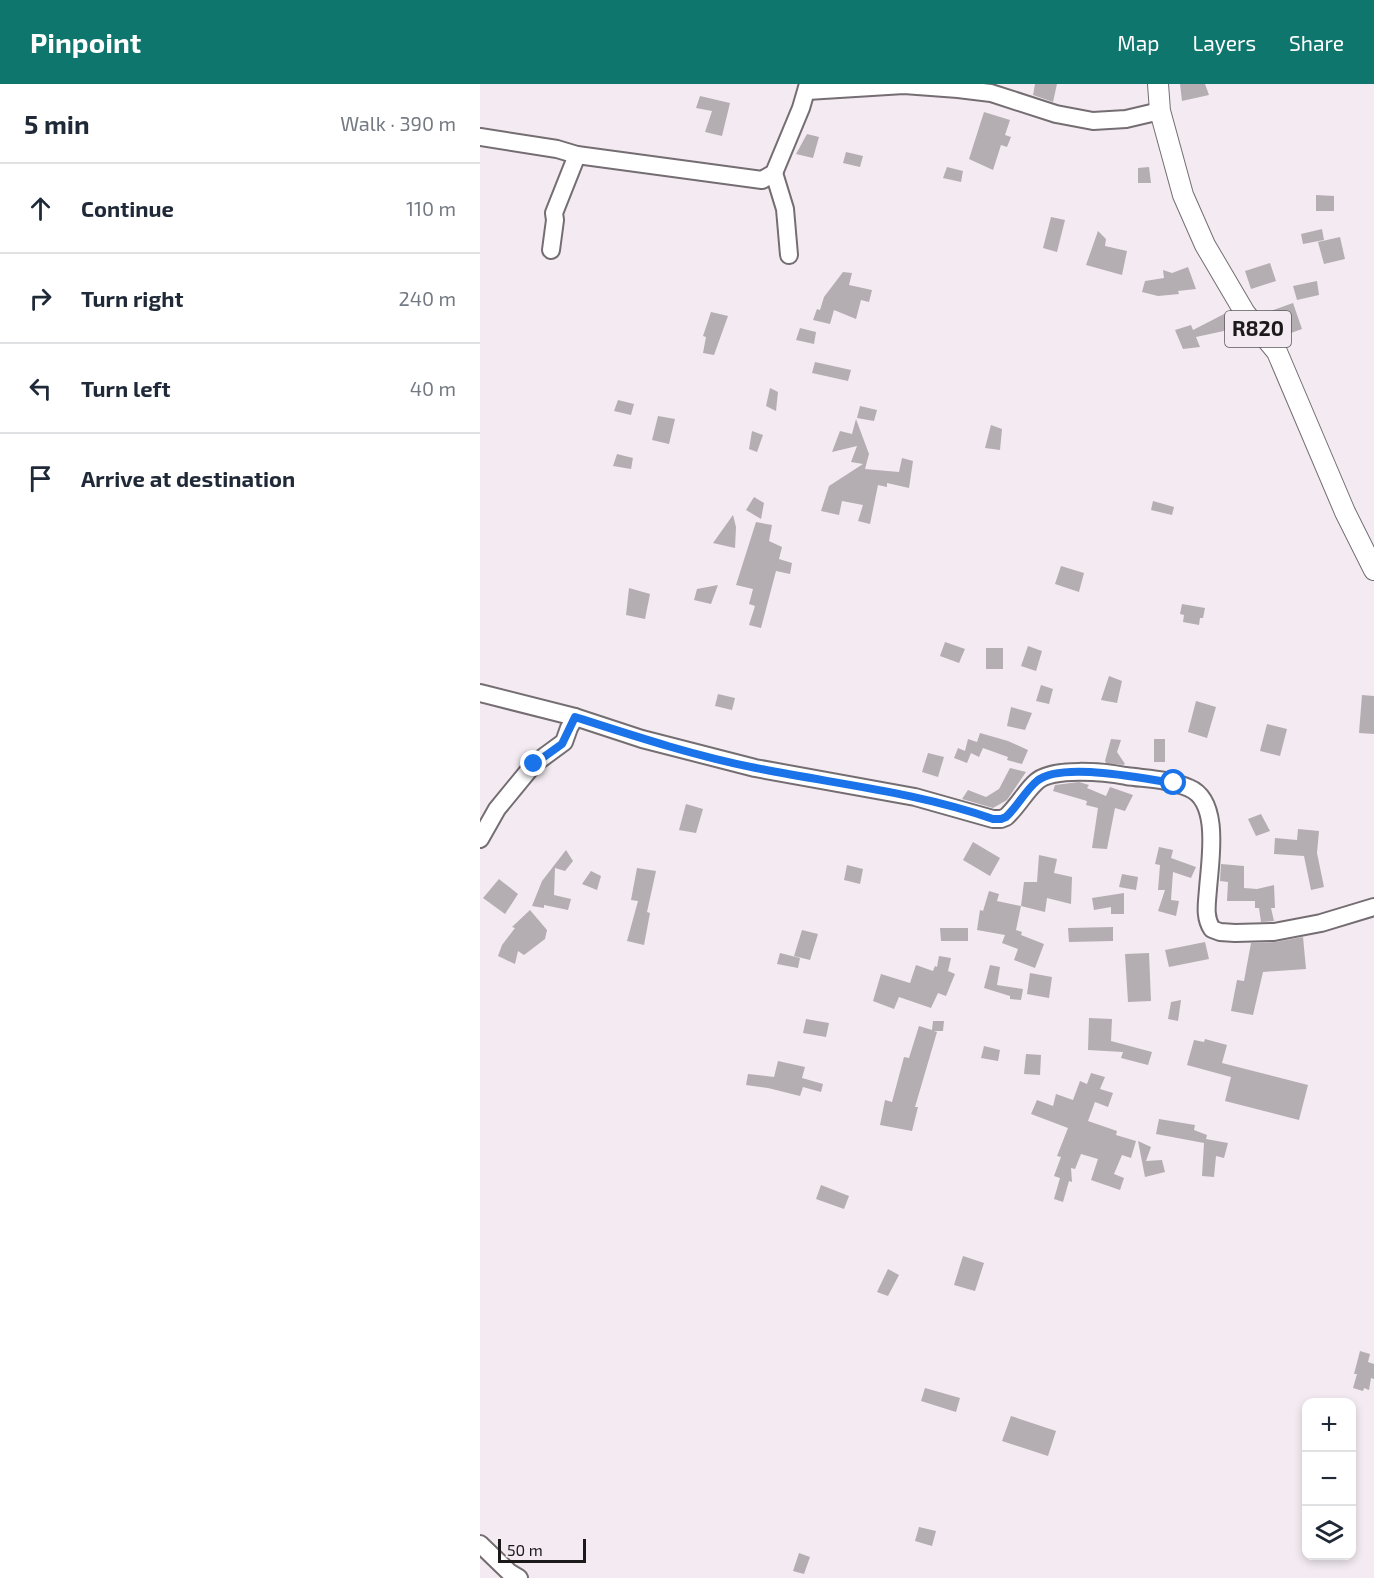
<!DOCTYPE html>
<html lang="en">
<head>
<meta charset="utf-8">
<style>
  :root { --surface:#fff; --page:#f2f2f3; --text:#1f2937; --muted:#747a83; --line:#e0e1e3; --accent:#0f766e }
  body { margin:0; font-family:"Exo 2",sans-serif; background:var(--page); color:var(--text) }
  .controls { position:absolute; right:18px; bottom:18px; display:grid; overflow:hidden; border-radius:12px; box-shadow:0 3px 9px #0003 }
  .controls button { width:54px; height:54px; display:grid; place-items:center; padding:0; border:0; border-bottom:2px solid var(--line); background:var(--surface); color:var(--text); font:30px sans-serif }
  .scale { position:absolute; left:18px; bottom:15px; width:88px; box-sizing:border-box; padding-left:6px; border:3px solid #1c191b; border-top:0; font-size:16px; line-height:21px; white-space:nowrap; color:#1c191b; -webkit-text-stroke:4px #f3ebf1; paint-order:stroke }
  .stop { position:absolute; width:18px; height:18px; margin:-14px; border:4px solid #1a73e8; border-radius:50%; background:#fff }
  .stop.end { background:#1a73e8; border-color:#fff; box-shadow:0 2px 6px #0008 }
  .list { margin:0; padding:0; list-style:none }
  h2 { display:flex; justify-content:space-between; align-items:center; height:78px; margin:0; padding:0 24px; font-size:26px }
  h2 small { font-size:20px; font-weight:400; color:var(--muted) }
  .list li { display:grid; grid-template-columns:39px 1fr auto; gap:18px; align-items:center; box-sizing:border-box; height:90px; padding:0 24px; border-top:2px solid var(--line) }
  .list b { display:block; font-size:22px; white-space:nowrap }
  .list em { font-size:20px; font-style:normal; color:var(--muted) }
  .icon { flex:none; width:33px; height:33px; fill:none; stroke:currentColor; stroke-width:2; stroke-linecap:round; stroke-linejoin:round }
  .map { position:relative; flex:none; width:894px; height:1494px; overflow:hidden }
  header { display:flex; align-items:center; gap:36px; box-sizing:border-box; height:84px; padding:0 30px; background:var(--accent); color:#fff }
  header strong { font-size:28px }
  nav { display:flex; gap:33px; margin-inline-start:auto; font-size:21px }
  main { display:flex }
  aside { flex:1; background:var(--surface) }
  .map>svg:first-child { display:block }
  .building { fill:#b4adb2 }
  .lines { fill:none; stroke-linecap:round; stroke-linejoin:round }
  .minor-casing { stroke:#746d72; stroke-width:20 }
  .major-casing { stroke:#746d72; stroke-width:22 }
  .minor { stroke:#fff; stroke-width:16 }
  .major { stroke:#fff; stroke-width:20 }
  .route { stroke:#1a73e8; stroke-width:8 }
  .labels { text-anchor:middle; stroke-width:6; stroke-linejoin:round; paint-order:stroke }
  .shield { fill:#f3ebf1; stroke:#5c585b; stroke-width:1.5 }
  .shield-label { font-size:21px; font-weight:bold; fill:#1c191b }
</style>
</head>
<body>
<header>
<strong>Pinpoint</strong>
<nav><a>Map</a><a>Layers</a><a>Share</a></nav>
</header>
<main>
<aside>
<h2>5 min<small>Walk · 390 m</small></h2>
<ul class="list">
<li><svg class="icon" aria-label="ahead" viewBox="0 0 24 24"><path d="M12 20V5M6 11l6-6 6 6"/></svg><div><b>Continue</b></div><em>110 m</em></li>
<li><svg class="icon" aria-label="right" viewBox="0 0 24 24"><path d="M7 20v-9h11M14 6l5 5-5 5"/></svg><div><b>Turn right</b></div><em>240 m</em></li>
<li><svg class="icon" aria-label="left" viewBox="0 0 24 24"><path d="M17 20v-9H6M10 6l-5 5 5 5"/></svg><div><b>Turn left</b></div><em>40 m</em></li>
<li><svg class="icon" aria-label="arrive" viewBox="0 0 24 24"><path d="M6 21V4h12l-3 4 3 4H6"/></svg><div><b>Arrive at destination</b></div></li>
</ul>
</aside>
<div class="map">
<svg width="894" height="1494" viewBox="0 0 894 1494">
  <rect width="100%" height="100%" fill="#f3ebf1"/>
  <g class="building">
    <path d="M555 0H577L573 18 553 11Z"/>
    <path d="M700 0H725L729 11 702 17Z"/>
    <path d="M220 12 250 19 242 52 225 48 232 27 216 24Z"/>
    <path d="M504 28 530 36 525 51 531 53 527 63 521 61 513 86 489 75Z"/>
    <path d="M327 50 339 53 333 74 316 70Z"/>
    <path d="M366 68 383 72 380 83 363 79Z"/>
    <path d="M467 83 483 87 481 98 463 94Z"/>
    <path d="M669 83 671 99H658V84Z"/>
    <path d="M836 111 854 112V127H836Z"/>
    <path d="M571 133 585 136 577 168 563 164Z"/>
    <path d="M842 145 844 156 823 160 821 150Z"/>
    <path d="M618 147 626 155 625 162 647 167 642 191 606 181Z"/>
    <path d="M860 153 865 175 844 180 838 158Z"/>
    <path d="M790 179 796 197 771 205 765 187Z"/>
    <path d="M708 183 716 205 698 207 699 210 678 212 662 208 665 197 684 194 683 186 692 189Z"/>
    <path d="M363 188 372 189 369 201 392 206 389 218 381 216 376 235 354 226 350 240 333 236 337 225 340 226 344 213Z"/>
    <path d="M837 197 839 211 817 216 813 202Z"/>
    <path d="M813 219 822 245 800 253 795 246 788 228Z"/>
    <path d="M231 228 248 232 234 271 223 269 226 253 223 252Z"/>
    <path d="M746 229 753 245 716 253 720 263 703 265 695 246 711 241 713 246Z"/>
    <path d="M320 244 336 248 334 260 316 256Z"/>
    <path d="M335 278 371 286 368 297 332 289Z"/>
    <path d="M290 304 298 308 296 327 286 322Z"/>
    <path d="M138 316 154 320 151 331 134 327Z"/>
    <path d="M380 322 397 326 394 337 377 334Z"/>
    <path d="M178 332 195 335 189 360 172 356Z"/>
    <path d="M376 335 389 370 385 385 419 388 422 374 433 377 429 404 407 399V403L398 401 390 440 378 437 383 421 362 417 359 431 341 427 349 402 383 380 371 378 377 362 352 368 360 347 372 350Z"/>
    <path d="M511 341 522 345 520 366 505 364Z"/>
    <path d="M272 347 283 351 277 368 269 365Z"/>
    <path d="M137 370 153 374 151 385 133 382Z"/>
    <path d="M274 413 284 419 281 435 266 426Z"/>
    <path d="M673 417 694 423 692 431 671 426Z"/>
    <path d="M253 431 256 443 255 464 233 459Z"/>
    <path d="M276 438 292 441 289 457 302 463 299 475 312 479 310 490 296 487 281 544 269 541 275 522 269 520 273 505 256 501Z"/>
    <path d="M581 482 604 489 599 508 575 500Z"/>
    <path d="M238 501 231 520 214 516 217 505Z"/>
    <path d="M149 504 170 510 165 535 146 531Z"/>
    <path d="M702 520 725 524 723 534H720L719 541 703 538 704 531 700 530Z"/>
    <path d="M465 558 485 565 479 579 460 572Z"/>
    <path d="M548 562 562 567 556 587 541 582Z"/>
    <rect x="506" y="564" width="17" height="21"/>
    <path d="M629 592 642 597 637 619 621 616Z"/>
    <path d="M561 601 573 605 569 620 556 617Z"/>
    <path d="M238 610 255 614 252 626 235 622Z"/>
    <path d="M882 611 894 612V650L879 649Z"/>
    <path d="M716 617 736 623 727 654 708 648Z"/>
    <path d="M531 623 552 629 545 646 527 642Z"/>
    <path d="M787 640 807 645 800 672 780 667Z"/>
    <path d="M500 649 528 657 548 666 542 680 527 676 528 673 503 664 499 673 491 669 487 679 474 674 478 664 485 667 488 655 497 658Z"/>
    <path d="M631 655 641 656 637 668 645 680 643 681 626 679 625 677Z"/>
    <rect x="674" y="655" width="11" height="23"/>
    <path d="M448 669 464 673 458 693 442 688Z"/>
    <path d="M530 684 546 688 527 716 513 724 482 715 488 706 506 713 519 705Z"/>
    <path d="M599 698 609 701 607 704 626 712 630 703 653 711 645 727 635 724 627 765 612 764 618 724 606 721 607 717 573 707 575 701Z"/>
    <path d="M206 720 223 725 216 749 199 746Z"/>
    <path d="M781 730 790 747 776 752 768 735Z"/>
    <path d="M818 745 839 747 837 769 844 803 831 806 824 772 794 770 795 754 817 756Z"/>
    <path d="M493 758 520 774 510 792 483 776Z"/>
    <path d="M679 763 693 766 691 774 716 783 711 794 693 788 691 816 699 817 696 832 678 827 685 806H678L680 781 675 780Z"/>
    <path d="M86 766 93 777 85 787 75 784 74 811 91 815 88 826 64 821V824L52 822 62 797Z"/>
    <path d="M559 771 577 775 574 789 592 793 591 820 567 814 565 828 541 822 536 846 542 848 541 851 564 860 555 884 534 876 538 865 522 859 525 851 497 846 500 826 503 827 509 807 519 810 517 817 541 822 544 798H557Z"/>
    <path d="M741 780 764 782V804L777 805 794 801 795 824H791L794 837 781 838 779 824H775V817H747L748 798 740 797Z"/>
    <path d="M367 781 383 785 380 800 364 796Z"/>
    <path d="M157 784 176 787 167 828 170 829 164 861 147 857 158 817 151 816Z"/>
    <path d="M111 787 121 792 117 806 102 800Z"/>
    <path d="M642 790 658 793 656 806 639 803Z"/>
    <path d="M19 795 38 810 25 830 3 814Z"/>
    <path d="M644 809V830H631V823L614 826 612 814Z"/>
    <path d="M50 826 67 846 65 855 44 871 38 867 35 880 18 872 22 861 35 844 32 843Z"/>
    <path d="M633 843V857L589 858 588 844Z"/>
    <path d="M460 844H488V857H461Z"/>
    <path d="M322 846 338 850 330 876 314 872Z"/>
    <path d="M823 853 826 885 783 888 773 931 751 927 757 896 764 897 771 859 796 858Z"/>
    <path d="M725 858 729 875 689 883 685 866Z"/>
    <path d="M300 869 320 874 318 884 297 880Z"/>
    <path d="M669 869 671 917 648 918 645 870Z"/>
    <path d="M459 872 471 874 468 887 475 890 466 912 458 909 451 924 419 913 414 925 393 917 401 890 430 899 436 881 453 887 455 882 457 883Z"/>
    <path d="M510 881 520 883 517 901 543 905 541 916 530 915V912L504 904Z"/>
    <path d="M550 889 572 893 569 914 547 910Z"/>
    <path d="M701 916 698 937 688 935 691 918Z"/>
    <path d="M609 934 632 935 631 957 672 968 668 981 641 974 643 968 608 966Z"/>
    <path d="M326 935 349 939 346 953 323 949Z"/>
    <path d="M453 937H464L463 947H454L457 948 435 1023H438L432 1047 400 1041 405 1016 412 1018 424 973 429 974 439 942 452 946Z"/>
    <path d="M725 955 747 961 742 979 828 1001 819 1036 745 1017 751 993 707 981 714 956 724 958Z"/>
    <path d="M504 962 520 966 518 977 501 974Z"/>
    <path d="M546 970 561 971 560 991 544 990Z"/>
    <path d="M298 977 325 983 322 994 343 1000 341 1008 323 1003 320 1012 288 1004 266 1001 268 990 294 993Z"/>
    <path d="M611 989 625 993 620 1005 633 1009 628 1023 615 1018 608 1037 637 1047 636 1051 656 1057 651 1074 642 1071 634 1090 644 1094 640 1106 611 1096 618 1075 601 1070 595 1085 591 1084 592 1098 589 1097 583 1118 574 1115 580 1094 574 1092 581 1073 577 1072 588 1044 551 1030 557 1016 573 1022 576 1010 593 1016 600 997 607 1000Z"/>
    <path d="M679 1035 715 1041 714 1046 727 1051 726 1055 748 1059 744 1074 736 1072 734 1093 722 1092 724 1059 676 1050Z"/>
    <path d="M658 1057 671 1063 666 1077 682 1076 685 1088 665 1093Z"/>
    <path d="M341 1101 369 1112 364 1125 336 1115Z"/>
    <path d="M483 1172 504 1179 495 1207 474 1201Z"/>
    <path d="M408 1185 419 1191 408 1212 397 1208Z"/>
    <path d="M880 1267 890 1270 888 1278 894 1280V1295L891 1294 889 1306 884 1304 883 1307 873 1304 877 1290H874Z"/>
    <path d="M445 1304 480 1314 476 1328 441 1317Z"/>
    <path d="M531 1332 576 1347 568 1372 522 1357Z"/>
    <path d="M439 1443 456 1447 452 1462 435 1457Z"/>
    <path d="M319 1469 330 1473 324 1490 313 1487Z"/>
  </g>
  <g class="lines">
    <defs>
      <g id="minor">
        <path d="M327 7 424 1 478 5 511 9 576 30 613 37 646 35 680 27"/>
        <path d="M0 53 77 65 97 71 282 96 294 89 321 24 328 0"/>
        <path d="M294 89 305 125 309 171"/>
        <path d="M71 166 75 136 74 129 97 71"/>
        <path d="M0 609 95 633 162 655 275 684 435 713 513 735H521L526 733C538 722 545 708 556 698 572 683 625 688 646 692 667 695 689 695 709 704 741 717 730 777 728 805 727 819 724 833 732 845L740 848 755 849 794 848 841 839 894 823"/>
        <path d="M0 755 17 725 54 680 84 658 89 644 95 633"/>
        <path d="M0 1460 29 1488 39 1494"/>
      </g>
      <path id="major" d="M678 0 680 27 703 111 725 161 765 229 797 268 865 428 894 486"/>
    </defs>
    <use href="#minor" class="minor-casing"/>
    <use href="#major" class="major-casing"/>
    <use href="#minor" class="minor"/>
    <use href="#major" class="major"/>
  </g>
  <g class="lines">
    <path class="route" d="M54 680 82 660 95 633C154 652 215 672 276 684 355 700 436 708 513 735H521L526 733C538 722 545 707 557 697 581 677 664 695 694 699"/>
  </g>
  <g class="labels">
    <rect class="shield" x="745" y="227" width="66" height="36" rx="4.5"/>
    <g class="shield-label">
      <text x="778" y="252">R820</text>
    </g>
  </g>
</svg>
<div class="controls">
<button>+</button>
<button>−</button>
<button><svg class="icon" aria-label="layers" viewBox="0 0 24 24"><path d="M12 4l9 5-9 5-9-5zM3 14l9 5 9-5"/></svg></button>
</div>
<div class="scale">50 m</div>
<div class="stop" style="left:694px;top:699px"></div>
<div class="stop end" style="left:54px;top:680px"></div>
</div>
</main>
</body>
</html>
